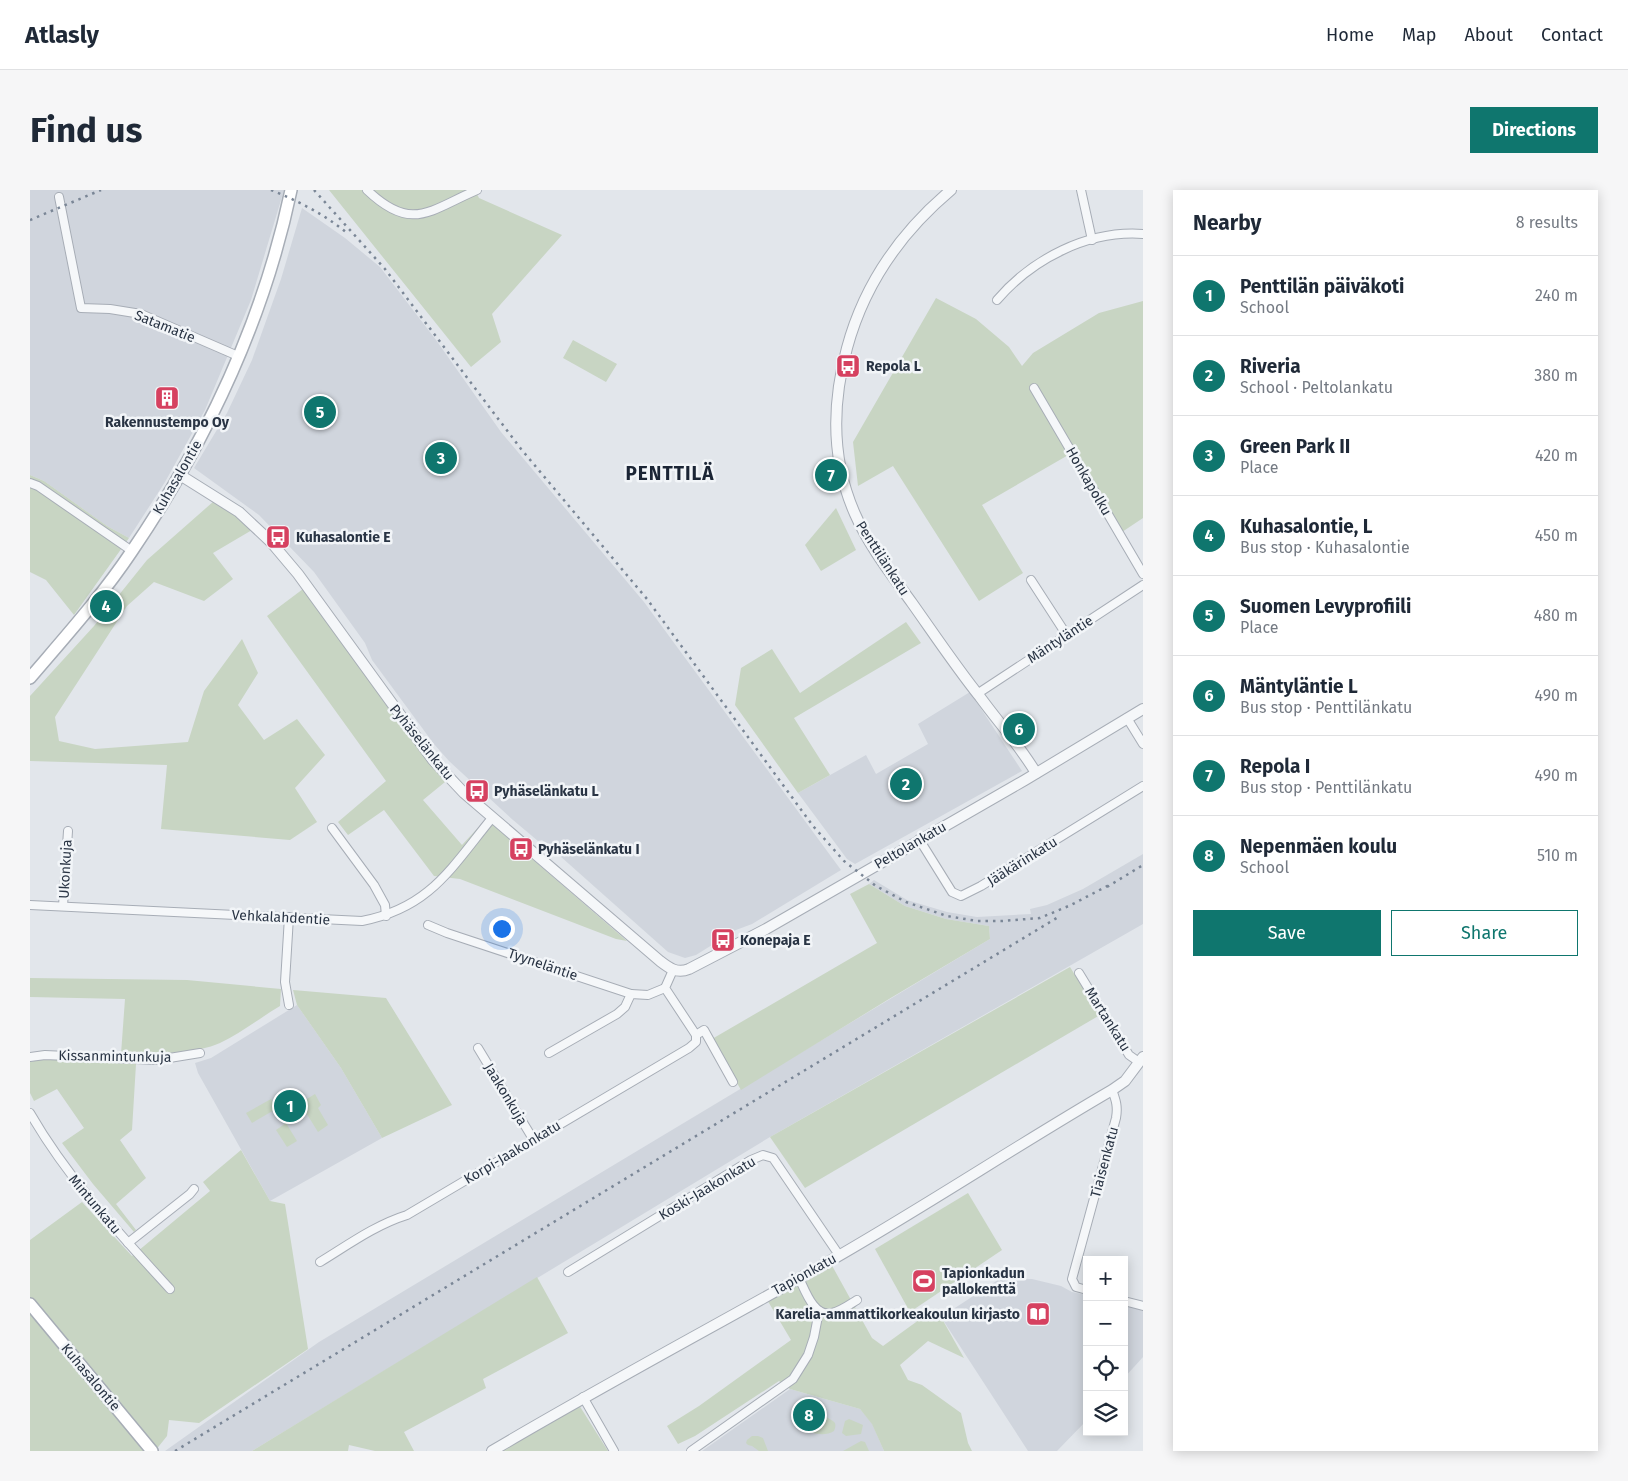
<!DOCTYPE html>
<html lang="en">
<head>
<meta charset="utf-8">
<style>
  :root { --surface:#fff; --page:#f6f6f7; --text:#1f2937; --muted:#747a83; --line:#e0e1e3; --accent:#0f766e }
  body { margin:0; font-family:"Fira Sans",sans-serif; background:var(--page); color:var(--text) }
  .controls { position:absolute; right:15px; bottom:15px; display:grid; overflow:hidden; border-radius:0px; box-shadow:0 2px 12px #0003 }
  .controls button { width:45px; height:45px; display:grid; place-items:center; padding:0; border:0; border-bottom:1px solid var(--line); background:var(--surface); color:var(--text); font:25px sans-serif }
  .you { position:absolute; left:471px; top:738px; width:18px; height:18px; margin:-12px; border:4px solid #fff; border-radius:50%; background:#1a73e8; box-shadow:0 0 0 8px #1a73e833 }
  .badge { display:grid; place-items:center; width:32px; height:32px; border-radius:50%; background:var(--accent); color:#fff; font-size:16px; font-weight:700 }
  .pin { position:absolute; translate:-50% -50%; border:2px solid #fff; box-shadow:0 1px 5px #0006 }
  .list { margin:0; padding:0; list-style:none }
  h2 { display:flex; justify-content:space-between; align-items:center; height:65px; margin:0; padding:0 20px; font-size:21px }
  h2 small { font-size:16px; font-weight:400; color:var(--muted) }
  .list li { display:grid; grid-template-columns:32px 1fr auto; gap:15px; align-items:center; box-sizing:border-box; height:80px; padding:0 20px; border-top:1px solid var(--line) }
  .list b { display:block; font-size:19px; white-space:nowrap }
  .list p { margin:0; font-size:16px; white-space:nowrap; color:var(--muted) }
  .list em { font-size:16px; font-style:normal; color:var(--muted) }
  .actions { display:flex; gap:10px; padding:15px 20px }
  .actions a { flex:1; padding:11px 0; border:1px solid var(--accent); border-radius:0px; text-align:center; font-size:18px; color:var(--accent) }
  .actions .main { background:var(--accent); color:#fff }
  .icon { flex:none; width:28px; height:28px; fill:none; stroke:currentColor; stroke-width:2; stroke-linecap:round; stroke-linejoin:round }
  .map { position:relative; flex:none; width:1113px; height:1261px; overflow:hidden; border-radius:0px }
  header { display:flex; align-items:center; gap:30px; box-sizing:border-box; height:70px; padding:0 25px; background:var(--surface); border-bottom:1px solid var(--line) }
  header strong { font-size:24px }
  nav { display:flex; gap:28px; margin-inline-start:auto; font-size:18px }
  .intro { display:flex; align-items:center; justify-content:space-between; box-sizing:border-box; height:120px; padding:0 30px }
  h1 { margin:0; font-size:35px }
  .button { padding:12px 22px; border-radius:0px; background:var(--accent); color:#fff; font-size:18px; font-weight:700 }
  main { display:flex; gap:30px; padding:0 30px }
  aside { flex:1; background:var(--surface); border-radius:0px; box-shadow:0 2px 12px #0003 }
  .map>svg:first-child { display:block }
  .built { fill:#d0d5dd }
  .green { fill:#c8d5c3 }
  .lines { fill:none; stroke-linecap:round; stroke-linejoin:round }
  .minor-casing { stroke:#a7adb6; stroke-width:10 }
  .tertiary-casing { stroke:#a7adb6; stroke-width:12 }
  .secondary-casing { stroke:#a7adb6; stroke-width:14 }
  .minor { stroke:#f5f7f9; stroke-width:8 }
  .tertiary { stroke:#f5f7f9; stroke-width:10 }
  .secondary { stroke:#fff; stroke-width:11 }
  .rail { stroke:#7a8696; stroke-width:2.5; stroke-dasharray:2.5 5; stroke-linecap:butt }
  .labels { text-anchor:middle; stroke-width:5; stroke-linejoin:round; paint-order:stroke }
  .street-label { font-size:14px; fill:#293444; stroke:#f2f5f8 }
  .poi-label { font-size:14px; font-weight:bold; fill:#293444; stroke:#f2f5f8; text-anchor:start }
  .district-label { font-size:19px; font-weight:bold; letter-spacing:1px; fill:#1b2535; stroke:#f2f5f8 }
</style>
</head>
<body>
<header>
<strong>Atlasly</strong>
<nav><a>Home</a><a>Map</a><a>About</a><a>Contact</a></nav>
</header>
<div class="intro"><h1>Find us</h1><a class="button">Directions</a></div>
<main>
<div class="map">
<svg width="1113" height="1261" viewBox="0 0 1113 1261">
  <rect width="100%" height="100%" fill="#e2e6eb"/>
  <g class="built">
    <path d="M0 0H254L221 110 175 220 135 292 99 348 77 336 14 291 0 285Z"/>
    <path d="M272 18 315 48 350 77 406 150 471 242 614 412 811 680 722 734 706 740 666 765 655 768 638 762 512 650 508 651 483 630 419 571 404 554 342 470 335 453 284 382 229 325 164 278 197 223 222 170 251 89Z"/>
    <path d="M940 502 992 581 825 674 817 669 768 603 836 565 846 584 898 554 888 534Z"/>
    <path d="M1113 664V734L740 947 222 1261H135L289 1152 960 749 959 736 916 729 875 716 839 694 844 690 877 710 917 722 947 727 1001 724 1000 719 1017 715 1053 699Z"/>
    <path d="M267 815 311 878 352 948 240 1011 168 883 165 873 181 868Z"/>
    <path d="M971 1088 1002 1089 1031 1096 1042 1102 1057 1105V1230L1027 1261H998L911 1127Z"/>
    <path d="M1094 1115 1113 1121V1167L1094 1188Z"/>
    <path d="M760 1199 830 1219 842 1233 854 1261H672Z"/>
  </g>
  <g class="green">
    <path d="M299 0H445L449 8 532 45 462 124 471 152 441 177Z"/>
    <path d="M906 108 946 129 979 157 992 176 1003 163 1069 123 1113 111V328L1092 342 1040 264 952 315 993 383 949 411 863 276 828 296 823 252Z"/>
    <path d="M543 150 587 174 576 192 533 168Z"/>
    <path d="M0 285 14 291 77 336 99 348 44 425 16 390 0 382Z"/>
    <path d="M184 311 206 325 222 340 183 363 203 389 174 411 124 392 97 416 25 527 29 551 65 559 158 552 174 501 212 449 228 483 208 515 234 550 267 529 295 565 265 598 287 632 260 650 131 639 137 575 0 571V506L64 436 117 370Z"/>
    <path d="M806 318 826 360 791 381 775 355Z"/>
    <path d="M273 399 399 573 415 592 393 610 432 655 456 629 597 751 586 749 430 689 404 686 354 620 318 645 308 632 356 591 237 426Z"/>
    <path d="M876 432 891 453 764 528 800 585 768 603 705 515 711 478 742 459 770 503Z"/>
    <path d="M839 694 875 716 916 729 959 736 960 749 859 809 711 900 682 849 847 753 820 704Z"/>
    <path d="M1040 777 1070 825 775 998 740 947Z"/>
    <path d="M0 788 157 790 251 799 250 816C230 828 211 843 190 853 163 865 120 864 91 864L95 809 0 807Z"/>
    <path d="M263 800 356 808 422 915 352 948 311 878 267 815Z"/>
    <path d="M13 869 106 874 102 940 90 950 116 988 86 1014 106 1040 104 1042 63 994 32 953 54 938 27 899 4 911 0 903V872Z"/>
    <path d="M285 904 291 915 288 918 298 935 288 942 270 913Z"/>
    <path d="M241 909 246 919 222 933 216 923Z"/>
    <path d="M256 933 267 951 257 957 246 940Z"/>
    <path d="M211 960 240 1011 255 1014 278 1159 169 1233 139 1230 137 1246 125 1261H0V1050L52 1012 102 1066 180 1001 173 992Z"/>
    <path d="M938 1003 972 1060 880 1122 845 1059Z"/>
    <path d="M800 1072 842 1148 853 1156 893 1127H911L934 1168 898 1151 870 1175 878 1190 892 1195 931 1223 938 1253 942 1261H854L842 1234 830 1219 760 1199 749 1191 665 1246 648 1254 637 1236 669 1216 761 1150 736 1108Z"/>
    <path d="M507 1087 538 1143 453 1189 456 1198 374 1242 384 1261H345L319 1255 318 1261H222Z"/>
    <path d="M549 1215 578 1261H470Z"/>
    <path d="M774 1219C779 1219 803 1229 805 1233 806 1236 805 1238 804 1241 791 1249 769 1241 765 1226L769 1221Z"/>
    <path d="M819 1229 833 1235 831 1244 816 1246 812 1243 815 1231Z"/>
    <path d="M722 1246H728L733 1248 738 1261H729L722 1256 718 1255 716 1253 717 1250Z"/>
    <path d="M831 1251 835 1252 839 1261H813Z"/>
  </g>
  <g class="lines">
    <defs>
      <g id="minor">
        <path d="M337 0C382 43 400 20 447 0"/>
        <path d="M1051 0 1062 50"/>
        <path d="M29 7 51 118 80 119 111 124 208 166"/>
        <path d="M967 110C1002 69 1058 40 1113 44"/>
        <path d="M1004 198 1113 384"/>
        <path d="M0 293 8 296 102 361"/>
        <path d="M1001 390 1036 444"/>
        <path d="M947 504 1113 395"/>
        <path d="M1097 528 1113 554"/>
        <path d="M302 638 344 695 355 715 356 726"/>
        <path d="M889 649 922 702 931 706 951 696 1113 596"/>
        <path d="M0 715 332 731C400 718 421 678 462 628"/>
        <path d="M33 716 38 641"/>
        <path d="M398 735 417 743 601 804"/>
        <path d="M643 780 635 798 666 845"/>
        <path d="M1049 783 1099 865 1109 872"/>
        <path d="M259 815 255 792 259 727"/>
        <path d="M666 845 674 840 703 892"/>
        <path d="M448 858 503 949"/>
        <path d="M519 863 587 824 595 817 601 804 618 805 635 798"/>
        <path d="M0 867 15 865 127 870 170 863"/>
        <path d="M0 923C38 989 89 1043 140 1099"/>
        <path d="M98 1053 160 1004 164 999"/>
        <path d="M290 1072C318 1055 345 1035 377 1025L659 858 666 852V845"/>
        <path d="M538 1082 721 970 733 965 743 968 809 1065"/>
        <path d="M769 1088C775 1100 784 1128 802 1123 811 1121 819 1115 827 1110"/>
        <path d="M1057 1100 1046 1097 1042 1089 1086 928C1088 917 1086 910 1082 900"/>
        <path d="M1094 1111 1113 1116"/>
        <path d="M553 1207 584 1261"/>
        <path d="M661 1261 763 1189 778 1165 784 1147 789 1121"/>
      </g>
      <g id="tertiary">
        <path d="M921 0C871 42 834 95 817 158 802 213 801 270 825 324 839 356 861 384 882 413 904 444 926 477 950 507 969 533 990 556 1006 583"/>
        <path d="M150 285 209 322 241 352 268 384 403 570 434 603 630 771C639 778 647 784 659 779L736 739 995 590 1113 519"/>
        <path d="M462 1261C570 1197 681 1138 791 1076 890 1020 984 957 1082 900L1095 891 1113 867"/>
      </g>
      <g id="secondary">
        <path d="M0 488C35 447 72 406 102 361 176 252 234 129 261 0"/>
        <path d="M0 1114 122 1261"/>
      </g>
    </defs>
    <use href="#minor" class="minor-casing"/>
    <use href="#tertiary" class="tertiary-casing"/>
    <use href="#secondary" class="secondary-casing"/>
    <use href="#minor" class="minor"/>
    <use href="#tertiary" class="tertiary"/>
    <use href="#secondary" class="secondary"/>
    <g class="rail">
      <path d="M241 0C268 11 294 24 317 43"/>
      <path d="M284 0 355 79 491 259 617 409 783 636 814 671 846 696 876 712 917 726 947 731H972L1010 728 1041 715 1081 694"/>
      <path d="M0 30 71 0"/>
      <path d="M1077 697 1113 675"/>
      <path d="M145 1261 1030 726"/>
    </g>
  </g>
  <defs>
    <symbol id="bus-square" viewBox="-11 -11 22 22"><rect x="-9" y="-9" width="18" height="18" rx="4" fill="#d64160" stroke="#f2f5f8"/><path d="M-5-6H5V4H4V6H2V4H-2V6H-4V4H-5ZM-3.5-4V0h7V-4ZM-3.5 1.2v1.5H-2V1.2ZM2 1.2v1.5H3.5V1.2Z" fill="#fff"/></symbol>
    <symbol id="building-square" viewBox="-11 -11 22 22"><rect x="-9" y="-9" width="18" height="18" rx="4" fill="#d64160" stroke="#f2f5f8"/><path d="M-4-6H4V6H1V3H-1V6H-4ZM-2.5-4.3h1.7v1.8h-1.7ZM.8-4.3h1.7v1.8H.8ZM-2.5-1h1.7V.8h-1.7ZM.8-1h1.7V.8H.8Z" fill="#fff"/></symbol>
    <symbol id="stadium-square" viewBox="-11 -11 22 22"><rect x="-9" y="-9" width="18" height="18" rx="4" fill="#d64160" stroke="#f2f5f8"/><path d="M0-5a6.5 5 0 1 0 0 10a6.5 5 0 1 0 0-10ZM-3.5-1.8h7v3.6h-7Z" fill="#fff"/></symbol>
    <symbol id="library-square" viewBox="-11 -11 22 22"><rect x="-9" y="-9" width="18" height="18" rx="4" fill="#d64160" stroke="#f2f5f8"/><path d="M-6-4Q-3-5.5-.7-3.5V5Q-3 3-6 4ZM6-4Q3-5.5 .7-3.5V5Q3 3 6 4Z" fill="#fff"/></symbol>
  </defs>
  <g fill-rule="evenodd">
    <use href="#bus-square" x="804" y="162" width="28" height="28"/>
    <use href="#building-square" x="123" y="194" width="28" height="28"/>
    <use href="#bus-square" x="234" y="333" width="28" height="28"/>
    <use href="#bus-square" x="433" y="587" width="28" height="28"/>
    <use href="#bus-square" x="477" y="645" width="28" height="28"/>
    <use href="#bus-square" x="679" y="736" width="28" height="28"/>
    <use href="#stadium-square" x="880" y="1077" width="28" height="28"/>
    <use href="#library-square" x="994" y="1110" width="28" height="28"/>
  </g>
  <g class="labels">
    <g class="street-label">
      <text transform="translate(135 136) rotate(22)" y="5">Satamatie</text>
      <text transform="translate(147 287) rotate(-60)" y="5">Kuhasalontie</text>
      <text transform="translate(1059 291) rotate(60)" y="5">Honkapolku</text>
      <text transform="translate(853 368) rotate(57)" y="5">Penttilänkatu</text>
      <text transform="translate(1030 449) rotate(-33)" y="5">Mäntyläntie</text>
      <text transform="translate(392 552) rotate(51)" y="5">Pyhäselänkatu</text>
      <text transform="translate(880 655) rotate(-30)" y="5">Peltolankatu</text>
      <text transform="translate(992 671) rotate(-32)" y="5">Jääkärinkatu</text>
      <text transform="translate(35 679) rotate(-87)" y="5">Ukonkuja</text>
      <text transform="translate(251 727) rotate(3)" y="5">Vehkalahdentie</text>
      <text transform="translate(513 774) rotate(19)" y="5">Tyyneläntie</text>
      <text transform="translate(1078 829) rotate(58)" y="5">Martankatu</text>
      <text transform="translate(85 866) rotate(1)" y="5">Kissanmintunkuja</text>
      <text transform="translate(476 904) rotate(59)" y="5">Jaakonkuja</text>
      <text transform="translate(482 962) rotate(-31)" y="5">Korpi-Jaakonkatu</text>
      <text transform="translate(1074 972) rotate(-75)" y="5">Tiaisenkatu</text>
      <text transform="translate(677 998) rotate(-31)" y="5">Koski-Jaakonkatu</text>
      <text transform="translate(65 1014) rotate(50)" y="5">Mintunkatu</text>
      <text transform="translate(774 1084) rotate(-29)" y="5">Tapionkatu</text>
      <text transform="translate(61 1187) rotate(50)" y="5">Kuhasalontie</text>
    </g>
    <g class="poi-label">
      <text x="836" y="181">Repola L</text>
      <text x="137" y="237" text-anchor="middle">Rakennustempo Oy</text>
      <text x="266" y="352">Kuhasalontie E</text>
      <text x="464" y="606">Pyhäselänkatu L</text>
      <text x="508" y="664">Pyhäselänkatu I</text>
      <text x="710" y="755">Konepaja E</text>
      <text x="912" y="1088">Tapionkadun<tspan x="912" dy="16">pallokenttä</tspan></text>
      <text x="990" y="1129" text-anchor="end">Karelia-ammattikorkeakoulun kirjasto</text>
    </g>
    <g class="district-label">
      <text x="640" y="290">PENTTILÄ</text>
    </g>
  </g>
</svg>
<div class="controls">
<button>+</button>
<button>−</button>
<button><svg class="icon" aria-label="locate" viewBox="0 0 24 24"><circle cx="12" cy="12" r="6"/><path d="M12 2v4M12 18v4M2 12h4M18 12h4"/></svg></button>
<button><svg class="icon" aria-label="layers" viewBox="0 0 24 24"><path d="M12 4l9 5-9 5-9-5zM3 14l9 5 9-5"/></svg></button>
</div>
<div class="you"></div>
<div class="pin badge" style="left:260px;top:916px">1</div>
<div class="pin badge" style="left:876px;top:594px">2</div>
<div class="pin badge" style="left:411px;top:268px">3</div>
<div class="pin badge" style="left:76px;top:416px">4</div>
<div class="pin badge" style="left:290px;top:222px">5</div>
<div class="pin badge" style="left:989px;top:539px">6</div>
<div class="pin badge" style="left:801px;top:285px">7</div>
<div class="pin badge" style="left:779px;top:1225px">8</div>
</div>
<aside>
<h2>Nearby<small>8 results</small></h2>
<ul class="list">
<li><span class="badge">1</span><div><b>Penttilän päiväkoti</b><p>School</p></div><em>240 m</em></li>
<li><span class="badge">2</span><div><b>Riveria</b><p>School · Peltolankatu</p></div><em>380 m</em></li>
<li><span class="badge">3</span><div><b>Green Park II</b><p>Place</p></div><em>420 m</em></li>
<li><span class="badge">4</span><div><b>Kuhasalontie, L</b><p>Bus stop · Kuhasalontie</p></div><em>450 m</em></li>
<li><span class="badge">5</span><div><b>Suomen Levyprofiili</b><p>Place</p></div><em>480 m</em></li>
<li><span class="badge">6</span><div><b>Mäntyläntie L</b><p>Bus stop · Penttilänkatu</p></div><em>490 m</em></li>
<li><span class="badge">7</span><div><b>Repola I</b><p>Bus stop · Penttilänkatu</p></div><em>490 m</em></li>
<li><span class="badge">8</span><div><b>Nepenmäen koulu</b><p>School</p></div><em>510 m</em></li>
</ul>
<div class="actions"><a class="main">Save</a><a>Share</a></div>
</aside>
</main>
</body>
</html>
